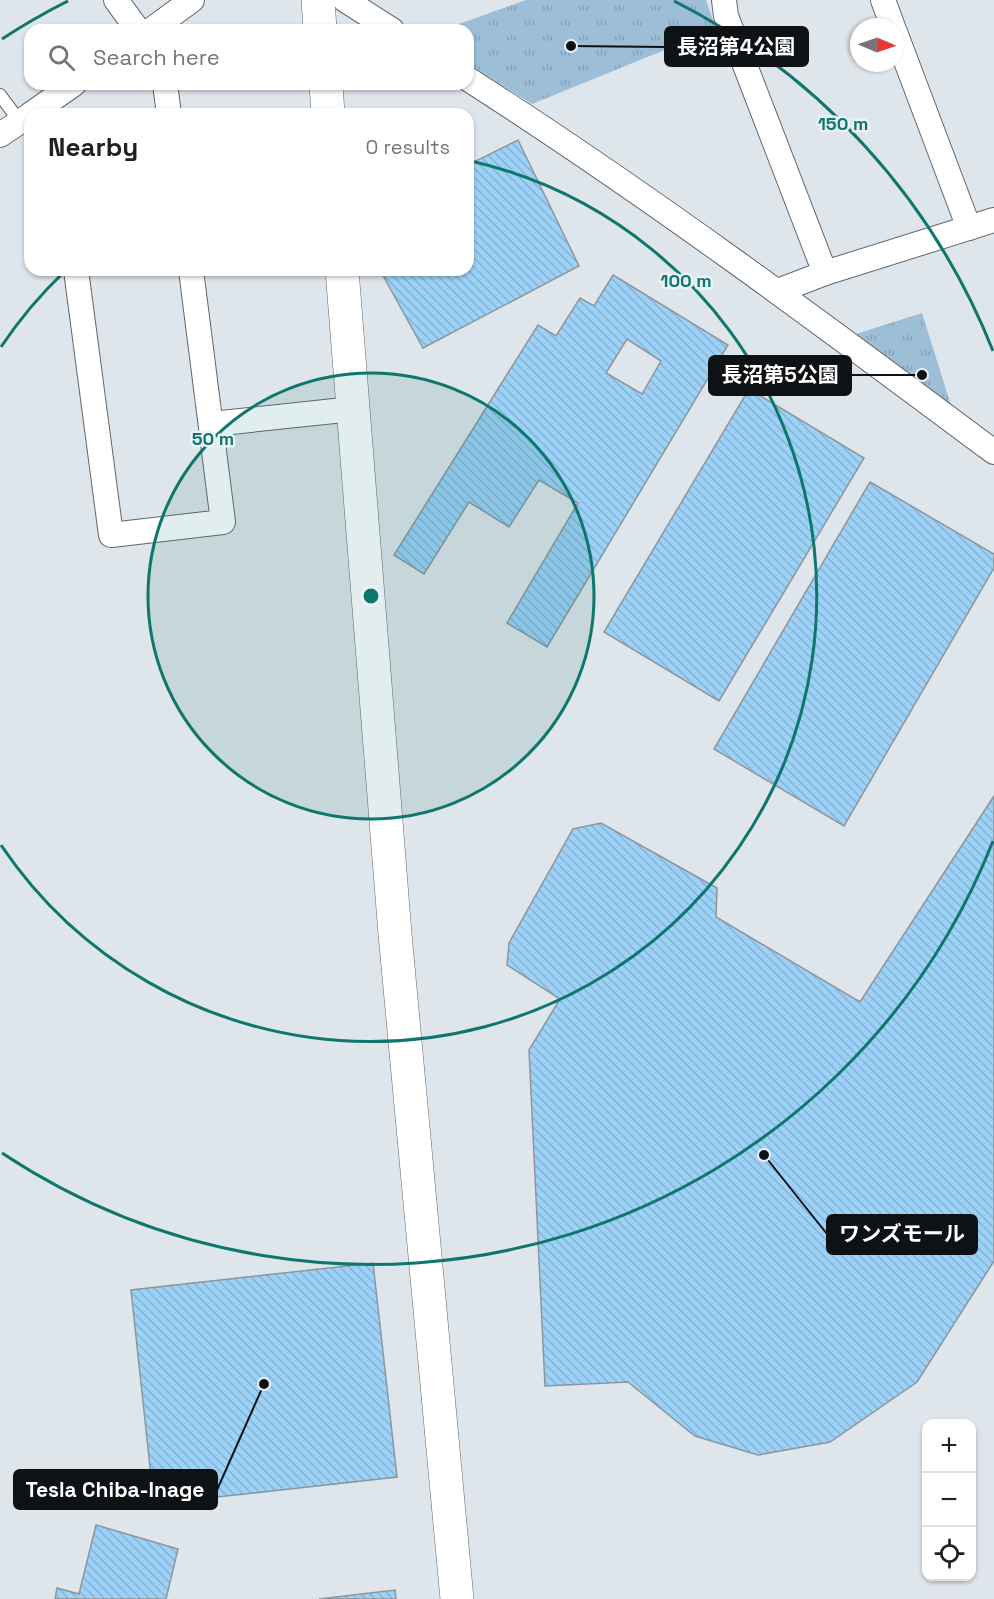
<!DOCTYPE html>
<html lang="en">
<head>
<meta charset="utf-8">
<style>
  :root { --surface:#fff; --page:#f6f6f6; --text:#202124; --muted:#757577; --line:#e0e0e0 }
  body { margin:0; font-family:"Space Grotesk","Noto Sans JP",sans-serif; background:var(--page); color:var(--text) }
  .controls { position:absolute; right:18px; bottom:18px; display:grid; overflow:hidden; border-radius:12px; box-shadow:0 2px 4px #0004 }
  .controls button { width:54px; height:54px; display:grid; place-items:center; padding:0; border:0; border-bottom:2px solid var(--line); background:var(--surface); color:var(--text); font:30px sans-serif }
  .compass { position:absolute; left:850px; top:18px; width:54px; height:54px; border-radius:50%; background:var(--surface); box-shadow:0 2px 4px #0004; rotate:92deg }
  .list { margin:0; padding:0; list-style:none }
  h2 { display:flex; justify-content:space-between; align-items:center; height:78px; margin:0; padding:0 24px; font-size:26px }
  h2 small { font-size:20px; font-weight:400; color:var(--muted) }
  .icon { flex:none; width:33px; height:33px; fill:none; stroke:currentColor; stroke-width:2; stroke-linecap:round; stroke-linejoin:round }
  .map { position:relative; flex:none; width:994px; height:1599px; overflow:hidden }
  .search { position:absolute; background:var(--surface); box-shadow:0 2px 4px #0004; left:24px; top:24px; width:450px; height:66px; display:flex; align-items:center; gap:15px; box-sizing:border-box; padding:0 21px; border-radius:18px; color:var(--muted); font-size:22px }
  .panel { position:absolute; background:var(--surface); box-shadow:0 2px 4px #0004; left:24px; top:108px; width:450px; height:168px; border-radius:18px }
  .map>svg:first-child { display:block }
  .park { fill:url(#park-tufts) }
  .building { fill:url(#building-back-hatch); stroke:#8e959a; stroke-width:1.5; fill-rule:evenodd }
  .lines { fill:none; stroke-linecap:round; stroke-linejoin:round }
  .lane-casing { stroke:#61686d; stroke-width:14 }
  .street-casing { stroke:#61686d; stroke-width:26 }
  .secondary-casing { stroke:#61686d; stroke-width:34 }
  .lane { stroke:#fff; stroke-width:12 }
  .street { stroke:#fff; stroke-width:24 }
  .secondary { stroke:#fff; stroke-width:33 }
  .ring { fill:none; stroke:#0f766e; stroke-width:3 }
  .centre { fill:#0f766e; stroke:#ebf2f8; stroke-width:3 }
  .ring-label { font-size:18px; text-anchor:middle; font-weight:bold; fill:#0f766e; stroke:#ebf2f8; stroke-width:5; stroke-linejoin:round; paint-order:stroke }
  .leader { fill:none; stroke:#0f1214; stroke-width:2 }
  .callout-dot { fill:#0f1214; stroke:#ebf2f8; stroke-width:2 }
  .callout { fill:#0f1214; stroke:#0f1214; stroke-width:2 }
  .callout-label { font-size:21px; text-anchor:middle; font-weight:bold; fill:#fff }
</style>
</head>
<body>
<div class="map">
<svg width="994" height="1599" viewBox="0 0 994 1599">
  <defs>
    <pattern id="park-tufts" width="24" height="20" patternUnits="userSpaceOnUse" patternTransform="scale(1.5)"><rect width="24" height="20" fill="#9cbed7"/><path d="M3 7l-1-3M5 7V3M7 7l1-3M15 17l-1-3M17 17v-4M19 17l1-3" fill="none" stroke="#85a2b8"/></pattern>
    <pattern id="building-back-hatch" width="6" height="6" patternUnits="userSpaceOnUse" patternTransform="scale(1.5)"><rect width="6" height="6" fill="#9dd2f8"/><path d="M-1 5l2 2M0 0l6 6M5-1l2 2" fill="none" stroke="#86b3d4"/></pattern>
  </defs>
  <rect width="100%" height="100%" fill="#dee5eb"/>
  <g class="park">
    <path d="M526 0H706L716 29 532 104 468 63V30H442Z"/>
    <path d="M922 313 954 415 853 335Z"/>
  </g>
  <g class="building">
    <path d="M518 140 579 266 423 348 380 270H468V165Z"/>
    <path d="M613 275 728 345 547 647 507 623 578 503 539 480 509 527 469 502 424 574 394 555 538 325 556 336 580 298 594 306ZM627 339 661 361 642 394 606 373Z"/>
    <path d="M749 389 864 458 719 701 604 632Z"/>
    <path d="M870 482 994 554V568L844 826 714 749Z"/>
    <path d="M994 796V1261L917 1382 830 1442 758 1455 695 1436 628 1382 545 1386 529 1050 560 999 507 965 509 943 573 829 601 823 717 888 716 917 860 1002Z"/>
    <path d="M373 1263 397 1477 154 1504 131 1290Z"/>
    <path d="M96 1525 178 1549 166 1599H55L57 1588 79 1594Z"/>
    <path d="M395 1590 396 1599H319Z"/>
  </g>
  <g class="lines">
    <defs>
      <path id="lane" d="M0 95 20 122"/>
      <g id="street">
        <path d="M116 0 138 30"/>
        <path d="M345 0 392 30"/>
        <path d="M724 0 726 16 825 273"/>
        <path d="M883 0 893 27"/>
        <path d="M151 30 192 0"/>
        <path d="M895 32 969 228"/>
        <path d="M468 79C649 195 821 323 994 452"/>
        <path d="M165 84 169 114"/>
        <path d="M31 114 74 84"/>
        <path d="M0 135 30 115"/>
        <path d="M76 270 111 535 223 522 191 270"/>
        <path d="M778 291 825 273 994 220"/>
        <path d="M212 424 353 409"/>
      </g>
      <g id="secondary">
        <path d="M318 0 320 30"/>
        <path d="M326 84 328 114"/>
        <path d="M342 270 395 934 457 1599"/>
      </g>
    </defs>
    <use href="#lane" class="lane-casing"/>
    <use href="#street" class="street-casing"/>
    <use href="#secondary" class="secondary-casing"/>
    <use href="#lane" class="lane"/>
    <use href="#street" class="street"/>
    <use href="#secondary" class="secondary"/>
  </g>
  <circle cx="371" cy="596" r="223" fill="#0f766e" fill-opacity=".12"/>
  <g class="ring">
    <circle cx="371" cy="596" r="223"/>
    <path d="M1 347A446 446 0 0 1 64 272M471 161A446 446 0 1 1 1 845"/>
    <path d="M993 841A668 668 0 0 1 2 1153M2 39A668 668 0 0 1 68 1M674 1A668 668 0 0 1 993 351"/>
  </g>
  <circle cx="371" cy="596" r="9" class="centre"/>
  <g class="ring-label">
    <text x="843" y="130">150 m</text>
    <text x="686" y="287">100 m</text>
    <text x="213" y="445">50 m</text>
  </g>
  <path class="leader" d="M571 46L665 47M922 375L851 375M764 1155L827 1234M264 1384L217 1490"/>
  <g class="callout-dot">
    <circle cx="571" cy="46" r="6"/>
    <circle cx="922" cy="375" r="6"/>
    <circle cx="764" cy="1155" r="6"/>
    <circle cx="264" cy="1384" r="6"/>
  </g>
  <g class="callout">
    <rect x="665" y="27" width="143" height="39" rx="6"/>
    <rect x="709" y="356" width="142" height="39" rx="6"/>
    <rect x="827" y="1215" width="150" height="39" rx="6"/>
    <rect x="14" y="1470" width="203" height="39" rx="6"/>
  </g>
  <g class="callout-label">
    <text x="736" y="54">長沼第4公園</text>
    <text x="780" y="382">長沼第5公園</text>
    <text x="902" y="1241">ワンズモール</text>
    <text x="115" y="1497">Tesla Chiba-Inage</text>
  </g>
</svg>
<div class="controls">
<button>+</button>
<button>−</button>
<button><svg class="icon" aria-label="locate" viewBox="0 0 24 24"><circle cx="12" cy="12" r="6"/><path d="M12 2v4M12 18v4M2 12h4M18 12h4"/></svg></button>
</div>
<svg class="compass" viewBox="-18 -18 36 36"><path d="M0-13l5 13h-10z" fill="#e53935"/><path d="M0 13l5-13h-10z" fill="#757577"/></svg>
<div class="search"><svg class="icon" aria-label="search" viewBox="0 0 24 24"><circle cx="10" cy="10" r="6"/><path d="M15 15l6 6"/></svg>Search here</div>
<section class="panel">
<h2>Nearby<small>0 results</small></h2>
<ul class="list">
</ul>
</section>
</div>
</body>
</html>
